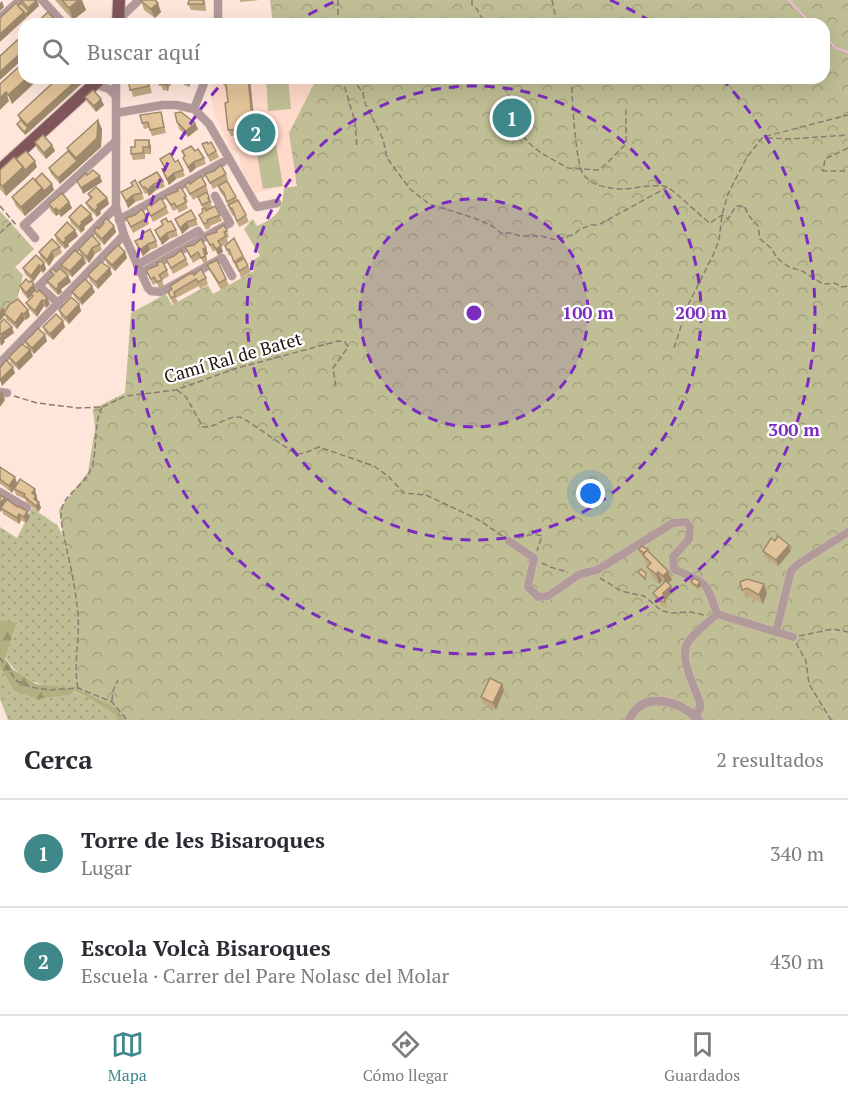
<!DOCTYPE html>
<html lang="es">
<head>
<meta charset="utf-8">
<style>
  :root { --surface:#fff; --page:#f7f7f7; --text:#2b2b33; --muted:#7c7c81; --line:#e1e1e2; --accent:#3f888a }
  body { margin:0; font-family:"PT Serif",serif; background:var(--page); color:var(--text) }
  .you { position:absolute; left:591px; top:494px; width:21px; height:21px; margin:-15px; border:4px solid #fff; border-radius:50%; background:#1a73e8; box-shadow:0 0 0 9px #1a73e833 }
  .badge { display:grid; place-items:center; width:39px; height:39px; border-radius:50%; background:var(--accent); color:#fff; font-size:20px; font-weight:700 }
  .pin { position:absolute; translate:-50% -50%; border:3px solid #fff; box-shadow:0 2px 6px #0006 }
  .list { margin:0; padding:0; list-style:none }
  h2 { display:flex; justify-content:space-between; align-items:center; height:78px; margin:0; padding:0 24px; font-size:26px }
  h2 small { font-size:20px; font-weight:400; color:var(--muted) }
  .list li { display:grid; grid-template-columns:39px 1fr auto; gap:18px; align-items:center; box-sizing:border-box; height:108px; padding:0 24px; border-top:2px solid var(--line) }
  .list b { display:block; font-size:22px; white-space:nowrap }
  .list p { margin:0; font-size:20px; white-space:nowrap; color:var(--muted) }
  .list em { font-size:20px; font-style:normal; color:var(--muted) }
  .icon { flex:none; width:33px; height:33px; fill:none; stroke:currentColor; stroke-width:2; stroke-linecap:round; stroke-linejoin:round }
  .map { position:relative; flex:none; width:848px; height:720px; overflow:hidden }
  .search { position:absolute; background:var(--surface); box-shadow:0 6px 24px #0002; left:18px; right:18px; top:18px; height:66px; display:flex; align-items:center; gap:15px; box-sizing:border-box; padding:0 21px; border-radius:18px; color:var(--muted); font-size:22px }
  .sheet { height:294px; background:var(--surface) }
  nav { display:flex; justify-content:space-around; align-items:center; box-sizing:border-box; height:84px; border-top:2px solid var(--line); background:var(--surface); font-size:16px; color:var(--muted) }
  nav a { display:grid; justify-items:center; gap:3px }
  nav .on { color:var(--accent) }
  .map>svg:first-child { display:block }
  .built { fill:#ffd9c9 }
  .grass { fill:url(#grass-dots) }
  .forest { fill:url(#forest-firs) }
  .park { fill:url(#park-crowns) }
  .pitch { fill:#bfbe94 }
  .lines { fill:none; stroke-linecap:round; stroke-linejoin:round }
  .stream { stroke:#eebdd9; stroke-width:2 }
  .minor-casing { stroke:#d6c0b6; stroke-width:9 }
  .tertiary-casing { stroke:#d6c0b6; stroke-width:10 }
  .primary-casing { stroke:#d6c0b6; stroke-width:14 }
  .path { stroke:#8d7b73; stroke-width:1.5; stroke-dasharray:6 3; stroke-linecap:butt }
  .minor { stroke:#b29a9b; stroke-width:8 }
  .tertiary { stroke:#b29a9b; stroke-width:9 }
  .primary { stroke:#80565a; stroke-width:12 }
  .wall { fill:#c2a984 }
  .shaded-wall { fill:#9e896c }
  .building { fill:#e2c49a; stroke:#9e896c; stroke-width:1.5 }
  .ring { fill:none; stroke:#7b2cbf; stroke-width:3; stroke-dasharray:10 8 }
  .labels { text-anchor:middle; stroke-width:4.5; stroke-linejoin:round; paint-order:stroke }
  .street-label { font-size:18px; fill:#22150f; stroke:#fff }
  .centre { fill:#7b2cbf; stroke:#fff; stroke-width:3 }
  .ring-label { font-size:18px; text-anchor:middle; font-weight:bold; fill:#7b2cbf; stroke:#fff; stroke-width:4.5; stroke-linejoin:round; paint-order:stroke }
</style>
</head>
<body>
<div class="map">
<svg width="848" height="720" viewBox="0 0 848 720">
  <defs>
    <pattern id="grass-dots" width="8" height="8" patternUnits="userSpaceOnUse" patternTransform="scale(1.5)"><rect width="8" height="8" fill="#bfbe94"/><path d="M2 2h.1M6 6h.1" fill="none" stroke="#a4a27e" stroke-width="1.8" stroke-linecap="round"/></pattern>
    <pattern id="forest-firs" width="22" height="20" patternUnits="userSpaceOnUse" patternTransform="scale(1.5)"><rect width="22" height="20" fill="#b2b080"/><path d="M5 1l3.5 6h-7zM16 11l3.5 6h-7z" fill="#99966d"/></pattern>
    <pattern id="park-crowns" width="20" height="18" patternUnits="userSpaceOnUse" patternTransform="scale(1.5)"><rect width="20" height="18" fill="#bfbe94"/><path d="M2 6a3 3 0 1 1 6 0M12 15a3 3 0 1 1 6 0" fill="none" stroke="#a4a27e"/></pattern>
  </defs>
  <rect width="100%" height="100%" fill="#fee6db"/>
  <path class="built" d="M214 78H319L296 169 297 184 255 193 241 168 239 152 232 151 214 113 211 95Z"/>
  <g class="grass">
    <path d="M32 508 57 525 69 546 89 690C56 687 24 689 5 657L17 624 0 620V527L17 538Z"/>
    <path d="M0 667 13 690 73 691 87 697 115 715 117 720H8L0 699Z"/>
  </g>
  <path class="forest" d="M0 620 17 623 5 658 12 669 36 684 97 691 130 720H117L115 715 87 697 74 691 69 695 37 699 13 690 0 667Z"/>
  <g class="park">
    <path d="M270 0H848V720H124L116 708 74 687 76 610 59 510 88 472 95 429 93 409 125 393 131 313 166 294 172 305 208 285 213 294 254 271 249 263 260 256 244 229 253 219 257 226C278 217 282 211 284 188L297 186 289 133 317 78H824V24H273Z"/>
    <path d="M0 211 34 249 15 267 23 275 17 300 6 314 0 311Z"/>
  </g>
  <g class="pitch">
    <path d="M266 78H288L291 109 268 111Z"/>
    <path d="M276 145 283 186 263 189 256 148Z"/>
  </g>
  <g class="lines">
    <g class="stream">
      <path d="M789 0 811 24"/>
      <path d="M824 36 836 48 848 52"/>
    </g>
    <defs>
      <g id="minor">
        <path d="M42 0 64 24"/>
        <path d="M218 0V24"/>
        <path d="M0 18 20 0"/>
        <path d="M119 19 139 0"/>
        <path d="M116 78V207L124 235 148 288 151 291 161 292 222 258 232 276"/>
        <path d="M94 84 109 89 116 96"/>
        <path d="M194 109 206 78"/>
        <path d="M116 113 163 105H176L194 109 209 124 257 207 277 203"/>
        <path d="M119 220 223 162"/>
        <path d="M35 238 24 225 116 141"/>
        <path d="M203 238 230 223 215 196"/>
        <path d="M137 265 198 231 203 238 141 273"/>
        <path d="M59 304 39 286 116 207"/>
        <path d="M0 363 124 235"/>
        <path d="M0 392 7 393"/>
        <path d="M0 492 27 508"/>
        <path d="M509 541 534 558 528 587 538 597 548 596 580 574 597 570 673 523 686 522 690 527 689 539 673 557 674 569C707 584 705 579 717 614L793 637"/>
        <path d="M776 632 791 571 798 564 848 532"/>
        <path d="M695 716 700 709V703C695 688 679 658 687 644 693 632 708 623 717 614"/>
      </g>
      <path id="tertiary" d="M629 720C642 689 681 701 699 720"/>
      <g id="primary">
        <path d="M118 24 119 0"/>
        <path d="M0 170 101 78"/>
      </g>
    </defs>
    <use href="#minor" class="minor-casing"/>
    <use href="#tertiary" class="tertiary-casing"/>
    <use href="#primary" class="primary-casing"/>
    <g class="path">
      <path d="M472 0V5L477 9 485 24"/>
      <path d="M552 0 557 24"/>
      <path d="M338 24V0"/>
      <path d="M342 78 355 122 357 148"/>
      <path d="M352 78 363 93 365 103 383 139 387 158 410 189 429 204 474 218 492 226 501 233H510L520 236H541L556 240 575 234 580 229 591 225H598L666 188"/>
      <path d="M502 78 505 89 515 106 519 132 530 144 541 153 568 168 598 170 606 164 626 144V109"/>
      <path d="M572 78C571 93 576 165 583 174 592 186 606 188 621 189 634 189 655 183 667 187 675 191 700 216 710 223L722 215 728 219 736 206H744L749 216 758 226 760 239 771 248 777 258 789 267 802 271 823 284 835 283 841 287 848 286"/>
      <path d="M767 138 791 139 848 135"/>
      <path d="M848 148 825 159 823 171H848"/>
      <path d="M0 206 17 226"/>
      <path d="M0 233 12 222"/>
      <path d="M674 348 688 305 714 253 719 240 722 215 728 194 747 157 763 137 848 115"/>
      <path d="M177 390 186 397 203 427C218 428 228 413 243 418L296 454 305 453 319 447 374 466 388 476 404 493 426 495 479 520 504 537"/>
      <path d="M14 396 37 403 78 408 102 407 126 396 176 390 234 369 338 341 345 342 348 347 333 368 336 388"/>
      <path d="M518 538 534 534 542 536 537 551"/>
      <path d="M542 563 550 567 568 572"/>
      <path d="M600 578 621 591 644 596 662 611 672 613 691 612 704 615"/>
      <path d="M799 636 833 629 848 632"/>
      <path d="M796 643 806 661 809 684 831 720"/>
      <path d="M0 658 17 681 30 687 50 690 78 688 112 702 127 720"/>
      <path d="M78 688C73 664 80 639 78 614 76 593 72 572 67 551 65 539 61 526 61 514 61 495 85 486 91 469 98 451 93 424 102 407"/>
      <path d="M112 701 113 691 118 680"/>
    </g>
    <use href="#minor" class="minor"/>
    <use href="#tertiary" class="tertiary"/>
    <use href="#primary" class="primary"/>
  </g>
  <g class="wall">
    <path d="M55 0H78L86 10 73 20Z"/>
    <path d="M205 0 206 11 191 10 188 4Z"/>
    <path d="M240 0H260L240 2Z"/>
    <path d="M141 1 161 12 155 18 144 10Z"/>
    <path d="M58 78H88L25 135 18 127 17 124 20 121 18 115Z"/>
    <path d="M128 78H148L152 93 133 97Z"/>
    <path d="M172 78 171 86H169L168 91 163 90 161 86H159L157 80Z"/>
    <path d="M177 78H195L194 83 191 82 189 87 184 85 182 81 178 79Z"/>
    <path d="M223 78H250L254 117 256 123 258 142 243 144 240 136H231L228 130V102L227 90 226 91 224 84Z"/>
    <path d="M85 97 104 105 96 112 88 103Z"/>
    <path d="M514 111 516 118 515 123 508 122 506 116Z"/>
    <path d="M161 112 166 133 152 136 149 128 144 129 142 123Z"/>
    <path d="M177 122 198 129 188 137 179 129Z"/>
    <path d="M102 129 101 147 60 184 51 174 49 168 68 151 67 148Z"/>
    <path d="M149 140 151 147V154H145V159L133 160 131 154 135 147Z"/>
    <path d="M35 142 52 145 55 151 46 159 37 149Z"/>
    <path d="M202 144H208L216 151 219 157 210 162Z"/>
    <path d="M182 151H195L204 158 206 164 196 168 190 173 183 158 184 157Z"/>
    <path d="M16 159 37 167 6 196 0 189V170Z"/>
    <path d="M160 159 175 162 183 170 185 176 176 179 169 185 164 175 162 169 164 168Z"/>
    <path d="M205 174H226L228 180 213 189Z"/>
    <path d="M35 180 54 190 25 216 16 206 12 197Z"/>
    <path d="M163 181 165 187 156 190 149 196 147 193 145 194 139 182Z"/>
    <path d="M131 183 142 193 144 199 135 202 128 208 121 192 133 186Z"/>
    <path d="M190 184 206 185 208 191 193 200 185 185Z"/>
    <path d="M218 186 236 197 246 215 249 222 239 227 234 215 233 216 230 211 226 199 220 192Z"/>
    <path d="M207 192 212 203H211L212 207 220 215 222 221 210 226V228L206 230 199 215 203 213 202 209H203L198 197Z"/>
    <path d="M88 194 107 198 109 204 100 211 101 213 97 217 89 209 86 203 90 199Z"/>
    <path d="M165 196H186L188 202 186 203 188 208 179 213 177 209 173 211Z"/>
    <path d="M69 202 72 208 61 217 59 214 56 216 51 211 49 204Z"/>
    <path d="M151 206 166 207 169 213 153 222 146 207Z"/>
    <path d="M91 214 93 220 84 227 85 229 81 233 71 223 69 217Z"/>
    <path d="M126 218H147L149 224 133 233Z"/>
    <path d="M175 219H196L198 225 189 228 182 234Z"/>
    <path d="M161 221 168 222 176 230 178 236 169 239 162 245 155 230 162 226Z"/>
    <path d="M103 222 114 226 116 232 104 245 96 237 94 231 99 229 103 224Z"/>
    <path d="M227 231 229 237 227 238 228 243 221 247 223 252 218 255 215 250 213 252 205 236Z"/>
    <path d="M55 235 78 236 68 244 69 246 65 249 57 242Z"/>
    <path d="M234 238 251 272 241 278 238 267 236 268 231 255 229 256 225 246Z"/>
    <path d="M135 241H156L158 247 150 250 143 256Z"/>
    <path d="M100 244 102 250 95 254 89 263 83 257 86 263 72 277 65 272 68 276 71 282 61 289 62 292 58 295 50 287 47 281 52 276 50 271 56 272 63 271 61 265 81 255 79 249Z"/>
    <path d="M60 247 62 253 54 258 49 266 41 258 39 252Z"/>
    <path d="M185 247 208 254 206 255 207 262 204 264 201 258 193 263Z"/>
    <path d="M125 252 127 258 115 271 107 264 105 258Z"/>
    <path d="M166 259H186L189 265 173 274Z"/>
    <path d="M44 263 46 269 43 273 41 271 33 282 25 274 23 268Z"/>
    <path d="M207 265 226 279 229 285 221 290 210 271Z"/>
    <path d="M146 270H167L169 276 162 280 164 286 159 289 157 283 153 285Z"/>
    <path d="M112 274 98 289 90 281 88 275Z"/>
    <path d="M194 275 206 278 208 284 200 289 199 286 176 298 178 302 173 304 168 292 171 290 170 286Z"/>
    <path d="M20 286 36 290V291L47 298 50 304 46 308 44 306 37 317 29 309 26 303 32 297V296L28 299 22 292Z"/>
    <path d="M72 292H95L82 305 75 298Z"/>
    <path d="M79 304 81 311 69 324 61 317 59 310Z"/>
    <path d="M0 306 5 312 28 310 30 316 26 320 25 319 17 329 6 319 5 315 0 321Z"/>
    <path d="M43 327H65L53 340 45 333Z"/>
    <path d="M45 335 47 341 34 354 30 350 33 356 19 370 11 363 9 357 27 347 25 341Z"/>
    <path d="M0 467 17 483 37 495 36 497 41 508 38 512 26 502 25 499 16 495 14 489 12 493 1 484 0 485Z"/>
    <path d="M5 498 6 500 30 517 26 523 21 520 19 524 3 514 2 510 0 512Z"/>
    <path d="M639 550 649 552 668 571 672 580 668 583 673 592 665 600 667 608 663 607 655 599 653 593 664 583 662 581 659 584 651 576 647 567 648 566 646 564 643 555 640 554Z"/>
    <path d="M763 551H791L778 566 765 557Z"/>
    <path d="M691 582H700L701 585 698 589 692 585Z"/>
    <path d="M740 582 764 584 767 593 763 604 750 597 746 599Z"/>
    <path d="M504 690 496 710 483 703 481 697Z"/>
  </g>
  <g class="shaded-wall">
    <path d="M37 0 39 6 26 18 25 15 29 11 28 8Z"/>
    <path d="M79 0H82L86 10 73 20 69 8Z"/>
    <path d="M2 1 4 7 0 11V3Z"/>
    <path d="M158 3 161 12 155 18 151 9Z"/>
    <path d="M24 12 26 18 0 42V34Z"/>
    <path d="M24 50V58L0 80V72Z"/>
    <path d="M27 78H40L12 104 8 95Z"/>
    <path d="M79 78H88L30 131 27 125Z"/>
    <path d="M188 78H189L191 82 189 87 187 81Z"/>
    <path d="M248 78H250L254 123 252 117Z"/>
    <path d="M167 80 169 86 168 91 166 85Z"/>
    <path d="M6 92 9 101 0 110V98Z"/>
    <path d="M101 99 104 105 96 112 94 106Z"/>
    <path d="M514 111 516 118 515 123 513 116Z"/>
    <path d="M254 117 256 123 258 142 256 136Z"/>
    <path d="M98 120 102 129 101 147 60 184 58 178 77 161 76 158Z"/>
    <path d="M195 123 198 129 188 137 186 131Z"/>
    <path d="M28 128 30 131 25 135 24 132Z"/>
    <path d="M149 140 151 147V154L149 147Z"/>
    <path d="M52 145 55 151 46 159 44 153Z"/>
    <path d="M35 161 37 167 27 177 25 170Z"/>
    <path d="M194 162 196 168 190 173 188 167Z"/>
    <path d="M23 167 27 177 6 196 3 186Z"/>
    <path d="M174 173 176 179 169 185 167 179Z"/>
    <path d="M100 176 102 182 83 194 81 188Z"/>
    <path d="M52 184 54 190 25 216 21 207 42 188Z"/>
    <path d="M154 184 156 190 149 196 147 190Z"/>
    <path d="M133 195 135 202 128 208 126 201Z"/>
    <path d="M107 198 109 204 100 211 101 213 97 217 95 211 97 205Z"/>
    <path d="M69 202 72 208 61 217 59 211Z"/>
    <path d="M56 208 59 214 56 216 54 210Z"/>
    <path d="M91 214 93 220 84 227 85 229 81 233 79 227 81 222Z"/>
    <path d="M187 222 189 228 182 234 180 228Z"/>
    <path d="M114 226 116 232 104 245 102 239Z"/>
    <path d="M75 230 78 236 68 244 69 246 65 249 63 243 65 238Z"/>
    <path d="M167 233 169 239 162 245 160 239Z"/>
    <path d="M148 244 150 250 143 256 140 250Z"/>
    <path d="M221 246 223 252 218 255 216 249Z"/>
    <path d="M92 248 95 254 89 263 87 257Z"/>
    <path d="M206 248 208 254 206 255 207 262 203 249Z"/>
    <path d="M52 251 54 258 49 266 47 260Z"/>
    <path d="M125 252 127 258 115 271 112 265Z"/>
    <path d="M83 257 86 263 72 277 70 271Z"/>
    <path d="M44 263 46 269 43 273 40 267Z"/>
    <path d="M39 265 41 271 33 282 31 276Z"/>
    <path d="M110 268 112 274 98 289 96 282Z"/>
    <path d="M68 276 71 282 61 289 62 292 58 295 56 289 58 284Z"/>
    <path d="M34 284 36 290 28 299 26 293Z"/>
    <path d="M92 286 95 292 82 305 80 299Z"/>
    <path d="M47 298 50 304 46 308 44 301Z"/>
    <path d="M42 300 44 306 37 317 35 311Z"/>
    <path d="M79 304 81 311 69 324 66 318Z"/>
    <path d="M3 307 6 314 4 313 5 315 0 321V312Z"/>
    <path d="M28 310 30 316 26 320 24 314Z"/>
    <path d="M22 313 25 319 17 329 15 323Z"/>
    <path d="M63 321 65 327 53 340 50 334Z"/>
    <path d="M12 327 14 333 4 340 5 342 1 346 0 342 1 334Z"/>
    <path d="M45 335 47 341 34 354 32 348Z"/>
    <path d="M30 350 33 356 19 370 16 364Z"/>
    <path d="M13 367 15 373 2 386 0 380Z"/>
    <path d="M2 390 5 400 0 407V393Z"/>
    <path d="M15 477 17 483 12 493 9 486Z"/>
    <path d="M35 489 38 502 36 505 32 493Z"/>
    <path d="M5 498 7 504 1 508 2 510 0 512V503Z"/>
    <path d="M39 502 41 508 38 512 36 506Z"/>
    <path d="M27 511 30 517 26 523 24 517Z"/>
    <path d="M19 514 21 520 19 524 17 518Z"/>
    <path d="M789 545 791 551 778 566 776 560Z"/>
    <path d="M668 571 672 580 666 585 663 576Z"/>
    <path d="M658 572 662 581 659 584 656 574Z"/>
    <path d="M700 582 701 585 698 589 697 586Z"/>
    <path d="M764 584 767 593 763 604 759 595Z"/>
    <path d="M671 586 673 592 665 600 667 608 663 593Z"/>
    <path d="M502 684 504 690 496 710 493 703Z"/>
  </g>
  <g class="building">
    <path d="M21 0H37L28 8Z"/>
    <path d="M62 0H79L69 8Z"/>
    <path d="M142 0H155L158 3 151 9 141 1Z"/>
    <path d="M189 0H203L204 4H188Z"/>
    <path d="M16 3 24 12 0 34V18Z"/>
    <path d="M21 3 29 11 25 15 24 12 18 6Z"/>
    <path d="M48 12 56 21 53 24H35Z"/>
    <path d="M24 34V50L0 72V56Z"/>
    <path d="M24 62V78H27L8 95 6 92 0 98V84Z"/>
    <path d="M58 78H79L27 125 18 115Z"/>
    <path d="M128 78H147L149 86 130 90Z"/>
    <path d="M157 78H169V80H167L166 85 160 84 161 80H157Z"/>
    <path d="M223 78H248L252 117H254L256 136 240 137V129L228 130 225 103 228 102 226 84H224Z"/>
    <path d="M93 90 101 99 94 106 85 97Z"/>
    <path d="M507 109 514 111 513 116H506Z"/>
    <path d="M161 112 164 127 150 130 148 122 142 123 140 115Z"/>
    <path d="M181 112 195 123 186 131 177 122 175 113Z"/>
    <path d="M21 120 28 128 24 132 17 124Z"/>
    <path d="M98 120 97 138 76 158 67 148Z"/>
    <path d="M43 135 52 145 44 153 35 142Z"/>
    <path d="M135 140H149V147H143V153L131 154V147H135Z"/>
    <path d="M207 142 208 144 211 142 216 151 208 156 202 144Z"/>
    <path d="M191 146 195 151 198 149 204 158 194 162 188 167 183 158 185 156 182 151Z"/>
    <path d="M26 151 35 161 25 170 23 167 16 159Z"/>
    <path d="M68 151 77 161 58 178 49 168Z"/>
    <path d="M170 153 175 162 178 160 183 170 174 173 167 179 162 169 165 168 160 159Z"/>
    <path d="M14 157 23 167 3 186 0 184V170Z"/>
    <path d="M221 165 226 174 210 183 205 174 214 171Z"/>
    <path d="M93 170 100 176 81 188 77 181 86 173 87 175Z"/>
    <path d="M157 172 163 181 154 184 147 190 145 187 143 188 139 182Z"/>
    <path d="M42 173 52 184 44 191 42 188 35 180Z"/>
    <path d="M201 176 206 185 190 194 185 185 189 182 190 184Z"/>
    <path d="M33 178 42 188 21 207 12 197Z"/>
    <path d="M135 180 142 193 133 195 126 201 121 192 133 186 131 183Z"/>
    <path d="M227 181 236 197 227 202 224 193 218 186Z"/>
    <path d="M96 187 107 198 97 205 98 207 95 211 86 203 92 197 88 194Z"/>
    <path d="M181 187 186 196 184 198 186 202 177 207 174 203 171 205 165 196 178 191 177 189Z"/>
    <path d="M207 192 209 197 208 198 210 201 202 205 198 197Z"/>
    <path d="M62 193 69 202 59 211 56 208 54 210 49 204Z"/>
    <path d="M161 198 166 207 151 216 146 207 150 204 151 206Z"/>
    <path d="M238 200 246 215 237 221 232 208 231 209 228 205Z"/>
    <path d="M81 205 91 214 81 222 82 223 79 227 69 217Z"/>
    <path d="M215 206 220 215 207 220 208 222 204 224 199 215 203 212 202 209 205 208 206 211Z"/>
    <path d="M142 209 147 218 131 227 126 218 135 215Z"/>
    <path d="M191 210 196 219 187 222 180 228 175 219Z"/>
    <path d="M106 218 114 226 102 239 94 231 97 227 99 229 104 223 103 222Z"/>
    <path d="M166 218 168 222 171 221 176 230 167 233 160 239 155 230 163 225 161 221Z"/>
    <path d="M67 222 75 230 65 238 66 240 63 243 55 235Z"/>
    <path d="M224 225 227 231 224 232 226 236 218 241 221 246 216 249 213 244 210 245 205 236 217 232 216 230Z"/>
    <path d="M150 229 156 241 148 244 140 250 135 241 143 237 142 234Z"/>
    <path d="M92 235 100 244 92 248 87 257 79 249Z"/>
    <path d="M234 238 243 256 234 262 229 249 227 250 225 246Z"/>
    <path d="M52 239 60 247 52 251 47 260 39 252Z"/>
    <path d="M201 239 206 248 203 249 205 256 201 258 198 252 191 257 185 247 194 245Z"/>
    <path d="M118 245 125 252 112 265 105 258Z"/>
    <path d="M75 250 83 257 70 271 61 265Z"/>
    <path d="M181 250 186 259 171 268 166 259 174 256Z"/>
    <path d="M36 255 44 263 40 267 39 265 31 276 23 268Z"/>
    <path d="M244 258 248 266 239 271 236 263Z"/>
    <path d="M217 260 226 279 219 283 207 265Z"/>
    <path d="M162 261 167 270 159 275 162 280 157 282 154 277 151 279 146 270 158 265 157 263Z"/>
    <path d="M101 262 110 268 96 282 88 275Z"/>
    <path d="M60 268 68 276 58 284 59 286 56 289 47 281 54 275 50 271 53 269 56 272Z"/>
    <path d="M201 269 206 278 198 282 196 279 174 292 175 296 171 298 168 292 172 289 170 286 187 275 193 273 194 275Z"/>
    <path d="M26 279 29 282 31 281 34 284 26 293 20 286Z"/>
    <path d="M85 279 92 286 80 299 72 292Z"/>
    <path d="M35 290 37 292 39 290 47 298 44 301 42 300 35 311 26 303 33 296 31 294Z"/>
    <path d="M71 297 79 304 66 318 59 310Z"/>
    <path d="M18 299 28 310 24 314 22 313 15 323 4 313 9 305Z"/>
    <path d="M56 314 63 321 50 334 43 327Z"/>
    <path d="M4 319 12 327 1 334 3 336 0 339V323Z"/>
    <path d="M38 328 45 335 32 348 25 341 32 335Z"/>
    <path d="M22 344 30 350 16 364 9 357Z"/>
    <path d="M6 360 13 367 0 380V368Z"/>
    <path d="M0 467 15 477 9 486 0 479Z"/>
    <path d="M20 479 35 489 32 493 36 496 34 499 39 502 36 506 24 496 25 494 14 489Z"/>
    <path d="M0 495 5 498 0 503Z"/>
    <path d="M7 499 17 507 18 506 27 511 24 517 19 514 17 518 1 508Z"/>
    <path d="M778 536 789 545 776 560 763 551 771 538 775 541Z"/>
    <path d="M641 546 648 549 644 553 639 550Z"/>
    <path d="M647 550 668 571 663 576 658 572 656 574 647 567 651 563 643 555Z"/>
    <path d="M641 569 646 573 645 579 638 572Z"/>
    <path d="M694 578 700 582 697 586 691 582Z"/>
    <path d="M747 579 764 584 759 595 747 588 742 590 740 582Z"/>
    <path d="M666 581 671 586 663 593 665 602 661 601 653 593Z"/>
    <path d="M490 678 502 684 493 703 481 697Z"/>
  </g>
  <circle cx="474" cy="313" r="114" fill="#7b2cbf" fill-opacity=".12"/>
  <g class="ring">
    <circle cx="474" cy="313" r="114"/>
    <circle cx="474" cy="313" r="227"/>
    <path d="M293 24A341 341 0 0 1 338 0M610 0A341 341 0 0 1 655 24M721 78A341 341 0 1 1 227 78"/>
  </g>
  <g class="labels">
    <g class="street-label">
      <text transform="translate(233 358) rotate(-16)" y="6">Camí Ral de Batet</text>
    </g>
  </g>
  <circle cx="474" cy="313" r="9" class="centre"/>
  <g class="ring-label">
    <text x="588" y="319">100 m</text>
    <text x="701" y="319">200 m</text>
    <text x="794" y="436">300 m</text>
  </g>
</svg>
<div class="you"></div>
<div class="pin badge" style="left:512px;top:118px">1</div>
<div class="pin badge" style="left:256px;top:133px">2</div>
<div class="search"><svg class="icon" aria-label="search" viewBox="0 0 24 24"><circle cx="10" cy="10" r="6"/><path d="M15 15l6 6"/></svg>Buscar aquí</div>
</div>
<section class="sheet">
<h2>Cerca<small>2 resultados</small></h2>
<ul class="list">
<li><span class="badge">1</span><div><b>Torre de les Bisaroques</b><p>Lugar</p></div><em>340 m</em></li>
<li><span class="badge">2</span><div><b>Escola Volcà Bisaroques</b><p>Escuela · Carrer del Pare Nolasc del Molar</p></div><em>430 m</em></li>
</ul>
</section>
<nav>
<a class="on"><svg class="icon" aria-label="map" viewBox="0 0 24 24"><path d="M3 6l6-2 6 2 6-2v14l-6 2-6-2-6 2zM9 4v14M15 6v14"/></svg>Mapa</a>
<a><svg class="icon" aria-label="directions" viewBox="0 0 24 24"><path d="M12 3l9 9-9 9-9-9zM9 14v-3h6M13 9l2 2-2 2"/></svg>Cómo llegar</a>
<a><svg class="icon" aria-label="saved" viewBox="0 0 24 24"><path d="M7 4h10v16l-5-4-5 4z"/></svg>Guardados</a>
</nav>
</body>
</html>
